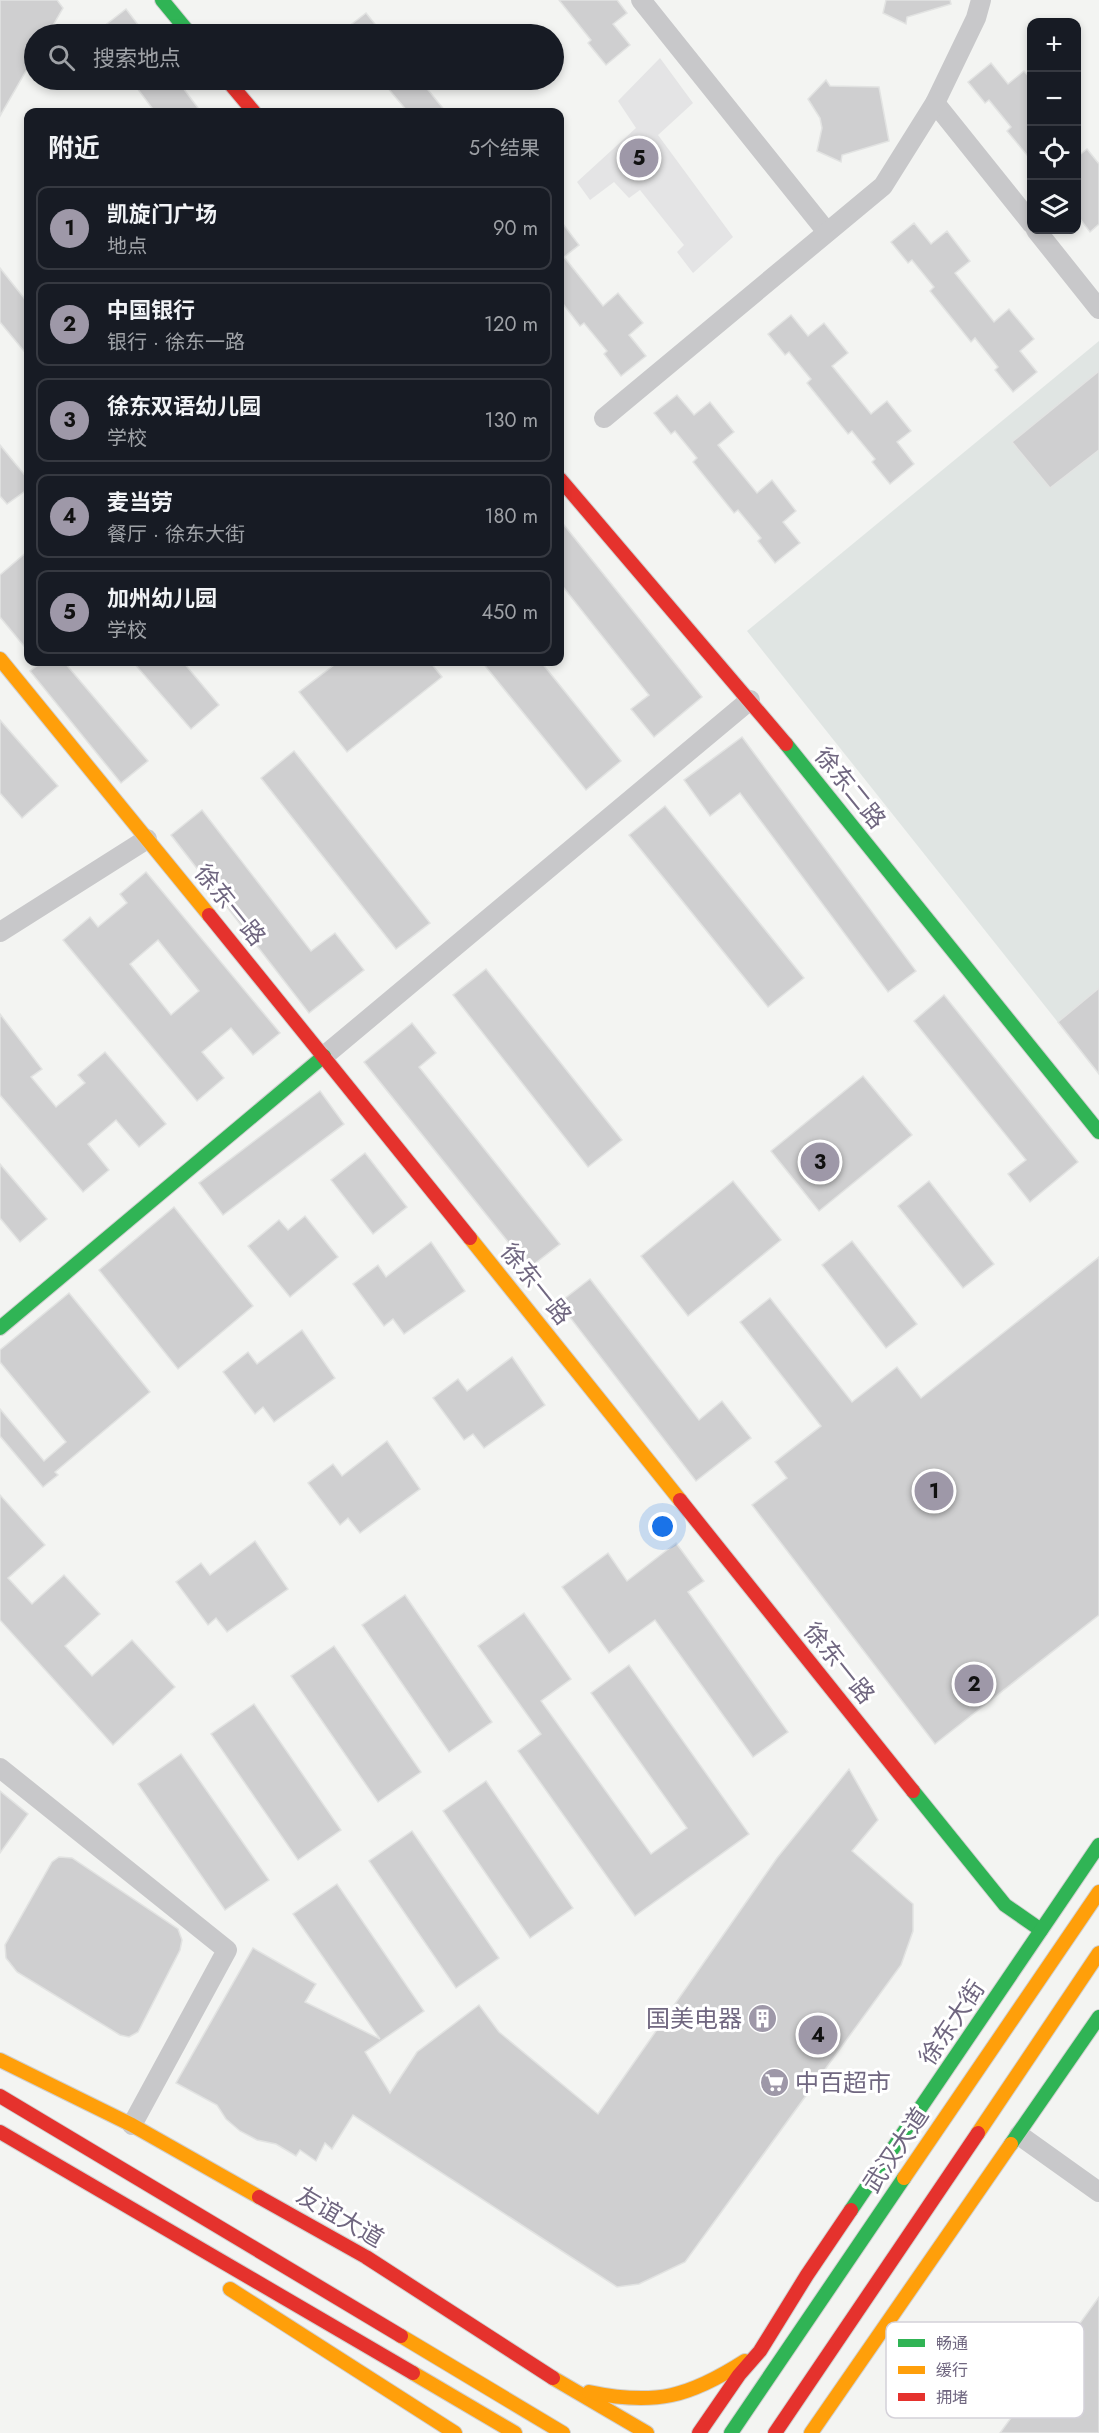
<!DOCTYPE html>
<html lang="zh">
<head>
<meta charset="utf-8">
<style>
  :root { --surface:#171b24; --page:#242831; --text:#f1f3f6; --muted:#9ea1a6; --line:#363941; --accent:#9e98a8 }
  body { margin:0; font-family:Jost,"Noto Sans SC",sans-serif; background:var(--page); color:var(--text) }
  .controls { position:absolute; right:18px; top:18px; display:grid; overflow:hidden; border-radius:12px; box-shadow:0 3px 9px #0003 }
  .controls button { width:54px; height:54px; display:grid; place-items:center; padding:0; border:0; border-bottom:2px solid var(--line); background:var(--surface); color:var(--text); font:30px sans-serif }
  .you { position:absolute; left:663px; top:1527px; width:21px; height:21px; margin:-15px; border:4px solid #fff; border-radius:50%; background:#1a73e8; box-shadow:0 0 0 9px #1a73e833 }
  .badge { display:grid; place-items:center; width:39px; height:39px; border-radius:50%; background:var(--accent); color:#111; font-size:20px; font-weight:700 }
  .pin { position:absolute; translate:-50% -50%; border:3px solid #fff; box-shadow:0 2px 6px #0006 }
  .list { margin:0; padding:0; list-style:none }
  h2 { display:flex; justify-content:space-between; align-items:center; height:78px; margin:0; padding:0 24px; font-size:26px }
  h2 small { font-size:20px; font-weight:400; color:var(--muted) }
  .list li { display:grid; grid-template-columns:39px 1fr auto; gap:18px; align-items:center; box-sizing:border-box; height:84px; margin:0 12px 12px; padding:0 12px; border:2px solid var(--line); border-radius:12px }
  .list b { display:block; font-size:22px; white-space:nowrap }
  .list p { margin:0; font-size:20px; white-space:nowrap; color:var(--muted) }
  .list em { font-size:20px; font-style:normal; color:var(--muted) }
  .icon { flex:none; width:33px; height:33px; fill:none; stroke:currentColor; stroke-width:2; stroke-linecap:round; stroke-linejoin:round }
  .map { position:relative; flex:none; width:1099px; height:2433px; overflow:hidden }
  .search { position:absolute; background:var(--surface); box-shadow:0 3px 9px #0003; left:24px; top:24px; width:540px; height:66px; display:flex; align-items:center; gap:15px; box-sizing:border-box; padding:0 21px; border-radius:33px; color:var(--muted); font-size:22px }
  .panel { position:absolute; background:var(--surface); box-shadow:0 3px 9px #0003; left:24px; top:108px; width:540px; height:558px; border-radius:12px }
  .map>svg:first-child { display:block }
  .built { fill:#e4e4e5 }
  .pitch { fill:#e0e5e3 }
  .building { fill:#cfcfd0; stroke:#e2e3e2; stroke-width:1.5; fill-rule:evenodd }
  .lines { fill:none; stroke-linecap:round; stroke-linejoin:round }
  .fast-casing { stroke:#d0d0d0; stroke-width:16 }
  .slow-casing { stroke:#d0d0d0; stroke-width:16 }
  .jam-casing { stroke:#d0d0d0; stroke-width:16 }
  .street { stroke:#c8c8ca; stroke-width:20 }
  .fast { stroke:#30b455; stroke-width:14 }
  .slow { stroke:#ff9f0a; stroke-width:14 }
  .jam { stroke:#e5322d; stroke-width:14 }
  .labels { text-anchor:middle; stroke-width:6; stroke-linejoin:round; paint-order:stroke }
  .street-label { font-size:24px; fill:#706780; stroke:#fff }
  .poi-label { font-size:24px; fill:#706780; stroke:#fff; text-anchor:end }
  .key { fill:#fff; stroke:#d4d1d9; stroke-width:1.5 }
  .key-label { font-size:16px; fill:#706780 }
</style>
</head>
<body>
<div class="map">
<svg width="1099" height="2433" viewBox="0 0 1099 2433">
  <rect width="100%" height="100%" fill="#f3f4f2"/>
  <path class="built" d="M660 58 693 103 658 135 733 237 693 273 677 252 684 245 640 190 629 198 614 182 590 200 577 182 636 128 618 101Z"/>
  <path class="pitch" d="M1099 341V1074L747 631Z"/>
  <g class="building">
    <path d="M0 0H57L63 8 48 34H34V57L0 116Z"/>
    <path d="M559 0H617L627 13 613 24 630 45 606 65 588 43 591 40Z"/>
    <path d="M886 0H950L951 4 907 17 906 24 883 13Z"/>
    <path d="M126 9 145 34H94Z"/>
    <path d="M366 13 383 34H339Z"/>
    <path d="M991 63 1008 84 1024 71 1032 80V161L1007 131 1011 127 989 100 985 103 968 82Z"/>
    <path d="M131 80H177L201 112H155Z"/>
    <path d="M381 80H420L446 112H408Z"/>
    <path d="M826 80 830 86 879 87 889 141 842 155 841 162 817 151 822 128 820 118 808 99Z"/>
    <path d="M1087 149 1099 164V224L1090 232 1077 215V157Z"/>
    <path d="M560 220 579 245 564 257 603 306 618 293 643 323 629 335 646 356 621 376 604 354 607 351 584 323 580 326 560 300Z"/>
    <path d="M914 223 931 244 947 231 970 261 955 273 994 322 1009 309 1034 339 1020 351 1037 372 1013 392 995 370 998 367 975 338 971 342 930 291 934 287 912 260 908 263 891 242Z"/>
    <path d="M0 268 28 303V356L0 322Z"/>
    <path d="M791 315 808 336 824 323 848 353 832 366 871 414 887 401 911 431 897 442 914 464 890 484 872 462 875 459 852 431 848 434 807 383 811 379 789 352 785 355 768 334Z"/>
    <path d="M1099 371V450L1050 488 1012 442Z"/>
    <path d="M677 395 694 415 710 402 734 432 718 445 757 493 772 480 796 511 783 522 800 543 775 563 758 541 761 538 738 510 734 513 693 462 697 458 675 431 671 434 654 413Z"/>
    <path d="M0 445 28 479V489L7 504 0 496Z"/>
    <path d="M560 520 702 697 654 737 631 709 649 695 560 583Z"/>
    <path d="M28 551V651L0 617V575Z"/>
    <path d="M42 662H64L148 761 121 783 30 671Z"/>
    <path d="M133 662H183L219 705 191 729Z"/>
    <path d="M338 662H430L442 677 347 752 299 692Z"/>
    <path d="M482 662H541L621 761 586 790Z"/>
    <path d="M0 720 58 786 22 818 0 793Z"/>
    <path d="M742 737 916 971 888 992 740 793 710 816 684 780Z"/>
    <path d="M294 751 430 923 396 949 261 778Z"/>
    <path d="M665 806 804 978 768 1007 629 835Z"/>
    <path d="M202 810 311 951 335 933 364 970 309 1013 171 835Z"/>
    <path d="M146 872 280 1033 253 1055 231 1028 202 1052 224 1078 197 1101 63 940 90 917 98 927 127 903 120 894ZM158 940 199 991 171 1015 130 964Z"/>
    <path d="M486 969 622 1140 588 1167 453 995Z"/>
    <path d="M1099 988V1074L1058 1022Z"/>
    <path d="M944 995 1078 1162 1030 1202 1008 1174 1026 1160 914 1021Z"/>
    <path d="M0 1014 42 1069 31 1077 56 1107 85 1083 78 1075 105 1052 166 1124 139 1147 116 1120 88 1144 109 1170 83 1192 0 1095Z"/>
    <path d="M412 1023 436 1053 419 1067 560 1244 529 1268 364 1062Z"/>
    <path d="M863 1076 912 1135 819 1211 771 1151Z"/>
    <path d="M320 1091 344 1124 223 1215 199 1183Z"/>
    <path d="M365 1153 407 1207 373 1234 331 1180Z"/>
    <path d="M0 1164 47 1219 20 1242 0 1218Z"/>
    <path d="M733 1181 781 1240 688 1316 641 1256Z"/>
    <path d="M929 1181 994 1264 963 1288 898 1206Z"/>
    <path d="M174 1207 253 1306 178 1369 99 1270Z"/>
    <path d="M305 1216 338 1257 290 1297 248 1246 279 1220 288 1230Z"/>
    <path d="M852 1241 917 1324 886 1348 822 1265Z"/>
    <path d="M431 1242 465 1291 404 1334 393 1319 384 1326 353 1284 378 1265 386 1277Z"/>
    <path d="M1099 1257V1615L935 1744 752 1505 787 1478 775 1462 821 1426 740 1322 770 1298 852 1402 897 1367 921 1398Z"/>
    <path d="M590 1279 699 1420 722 1401 751 1438 696 1481 559 1303Z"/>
    <path d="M69 1293 150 1392 55 1472 58 1475 43 1487 0 1436V1409L44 1461 66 1442 0 1362V1350Z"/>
    <path d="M302 1330 335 1378 274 1422 263 1407 255 1414 223 1372 248 1352 257 1364Z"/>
    <path d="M512 1357 545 1405 484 1448 473 1434 464 1440 433 1398 458 1379 467 1391Z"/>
    <path d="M387 1441 420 1489 360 1533 348 1518 340 1525 308 1483 333 1464 342 1476Z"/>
    <path d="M0 1495 45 1545 8 1578 32 1604 64 1575 100 1614 65 1646 92 1676 132 1640 175 1687 113 1745 0 1620Z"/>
    <path d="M255 1541 288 1589 227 1632 216 1618 208 1625 176 1582 201 1563 210 1575Z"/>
    <path d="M676 1543 704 1581 688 1592 788 1732 753 1757 655 1620 609 1653 562 1587 608 1553 627 1581Z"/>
    <path d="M405 1595 492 1722 449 1752 362 1625Z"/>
    <path d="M524 1613 571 1679 541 1701 651 1854 687 1828 591 1693 629 1665 749 1834 635 1916 518 1751 541 1734 478 1646Z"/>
    <path d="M334 1646 421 1772 378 1802 291 1676Z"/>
    <path d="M254 1704 341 1830 298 1860 211 1734Z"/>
    <path d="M181 1754 269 1880 225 1910 138 1784Z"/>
    <path d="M849 1769 878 1820 852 1851 913 1904V1931L901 1965 685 2262 639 2284 617 2287 353 2115 332 2149 325 2143 316 2161 300 2150 296 2156 276 2144 257 2140 240 2131 226 2119 217 2105 176 2083 253 1948 316 1984 305 2002 380 2039 293 1914 337 1884 424 2011 365 2052 390 2093 417 2052 479 2005 499 2032 598 2114 777 1858Z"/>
    <path d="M486 1781 573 1908 530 1938 443 1811Z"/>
    <path d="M0 1791 28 1814 0 1853Z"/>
    <path d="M412 1831 499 1958 456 1988 369 1861Z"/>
    <path d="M59 1857 72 1858 178 1929 182 1940 180 1950 138 2032 129 2037 120 2035 17 1972 6 1958 5 1945 52 1862Z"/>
    <path d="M1099 2297V2433H1000Z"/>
  </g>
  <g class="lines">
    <defs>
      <g id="fast">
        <path d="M162 0 190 34"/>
        <path d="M786 744 1099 1132"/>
        <path d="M0 1328 324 1056"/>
        <path d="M913 1791 1005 1905 1041 1930"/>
        <path d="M1011 2144 1099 2017"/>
        <path d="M851 2210 1099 1845"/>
        <path d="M731 2433 904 2178"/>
      </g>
      <g id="slow">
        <path d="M0 659 209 915"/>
        <path d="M470 1238 680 1500"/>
        <path d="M0 2060 132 2125 259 2197"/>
        <path d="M978 2133 1099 1953"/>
        <path d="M904 2178 1099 1892"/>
        <path d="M230 2289 455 2433"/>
        <path d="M401 2336 563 2433"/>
        <path d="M413 2373 515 2433"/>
        <path d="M553 2378 647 2433"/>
        <path d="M589 2392C655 2406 689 2397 745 2361"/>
        <path d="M811 2433 1011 2144"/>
      </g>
      <g id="jam">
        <path d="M227 80 254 112"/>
        <path d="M560 479 786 744"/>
        <path d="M209 915 470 1238"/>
        <path d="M680 1500 913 1791"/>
        <path d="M0 2096 401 2336"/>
        <path d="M0 2132 413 2373"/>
        <path d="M259 2197 366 2257 553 2378"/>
        <path d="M699 2433 739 2375 760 2351 807 2275 851 2210"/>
        <path d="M775 2433 978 2133"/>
      </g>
    </defs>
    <use href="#fast" class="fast-casing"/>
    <use href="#slow" class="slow-casing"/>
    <use href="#jam" class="jam-casing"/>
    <g class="street">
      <path d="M641 0 827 232"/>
      <path d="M935 103 1032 224"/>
      <path d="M1036 230 1099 309"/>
      <path d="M604 418 883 186 935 103 976 18 981 0"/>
      <path d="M0 932 147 839"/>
      <path d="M324 1056 750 700"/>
      <path d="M0 1768 227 1950 132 2125"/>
      <path d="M1019 2135 1099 2192"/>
    </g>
    <use href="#fast" class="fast"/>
    <use href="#slow" class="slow"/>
    <use href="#jam" class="jam"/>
  </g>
  <defs>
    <symbol id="building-disc" viewBox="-11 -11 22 22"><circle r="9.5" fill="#9e98a8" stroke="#fff"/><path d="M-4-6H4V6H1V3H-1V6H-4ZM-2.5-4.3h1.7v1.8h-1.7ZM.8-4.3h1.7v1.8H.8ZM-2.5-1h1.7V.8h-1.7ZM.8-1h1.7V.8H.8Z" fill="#fff"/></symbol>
    <symbol id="supermarket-disc" viewBox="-11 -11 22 22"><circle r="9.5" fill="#9e98a8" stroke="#fff"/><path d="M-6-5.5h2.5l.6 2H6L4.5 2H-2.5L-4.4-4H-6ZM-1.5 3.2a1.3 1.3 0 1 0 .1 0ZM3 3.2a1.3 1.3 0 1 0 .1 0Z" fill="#fff"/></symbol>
  </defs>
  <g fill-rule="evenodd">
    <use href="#building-disc" x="746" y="2002" width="33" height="33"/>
    <use href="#supermarket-disc" x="758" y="2066" width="33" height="33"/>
  </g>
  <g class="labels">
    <g class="street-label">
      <text transform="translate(850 788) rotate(51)" y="8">徐东二路</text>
      <text transform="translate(230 905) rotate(51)" y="8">徐东一路</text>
      <text transform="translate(536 1284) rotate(51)" y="8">徐东一路</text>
      <text transform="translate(839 1663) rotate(51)" y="8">徐东一路</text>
      <text transform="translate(952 2023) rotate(-56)" y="8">徐东大街</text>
      <text transform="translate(896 2150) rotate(-56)" y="8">武汉大道</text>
      <text transform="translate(340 2217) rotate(30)" y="8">友谊大道</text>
    </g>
    <g class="poi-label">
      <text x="742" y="2027">国美电器</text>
      <text x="795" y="2091" text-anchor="start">中百超市</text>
    </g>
  </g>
  <rect x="886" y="2322" width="198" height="96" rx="9" class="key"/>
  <rect x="898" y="2339" width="27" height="8" fill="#30b455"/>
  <rect x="898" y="2366" width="27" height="8" fill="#ff9f0a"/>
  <rect x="898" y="2393" width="27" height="8" fill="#e5322d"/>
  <g class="key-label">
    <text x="936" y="2349">畅通</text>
    <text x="936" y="2376">缓行</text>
    <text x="936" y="2403">拥堵</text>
  </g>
</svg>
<div class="controls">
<button>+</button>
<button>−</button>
<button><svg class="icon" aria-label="locate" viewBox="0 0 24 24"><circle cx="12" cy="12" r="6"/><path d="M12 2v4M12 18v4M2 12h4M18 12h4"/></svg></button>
<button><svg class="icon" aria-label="layers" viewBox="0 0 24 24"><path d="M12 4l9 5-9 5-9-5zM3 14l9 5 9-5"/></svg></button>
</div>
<div class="you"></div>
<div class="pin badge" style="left:934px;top:1491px">1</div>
<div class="pin badge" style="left:974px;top:1684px">2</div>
<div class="pin badge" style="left:820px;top:1162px">3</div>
<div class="pin badge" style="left:818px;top:2035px">4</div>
<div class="pin badge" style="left:639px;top:158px">5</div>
<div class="search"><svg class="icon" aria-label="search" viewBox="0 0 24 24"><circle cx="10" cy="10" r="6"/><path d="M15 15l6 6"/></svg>搜索地点</div>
<section class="panel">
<h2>附近<small>5个结果</small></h2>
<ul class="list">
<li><span class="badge">1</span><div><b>凯旋门广场</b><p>地点</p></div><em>90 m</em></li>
<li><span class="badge">2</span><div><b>中国银行</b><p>银行 · 徐东一路</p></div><em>120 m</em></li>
<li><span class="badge">3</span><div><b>徐东双语幼儿园</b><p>学校</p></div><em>130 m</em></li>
<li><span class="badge">4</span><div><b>麦当劳</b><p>餐厅 · 徐东大街</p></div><em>180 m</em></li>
<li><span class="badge">5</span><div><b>加州幼儿园</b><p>学校</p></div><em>450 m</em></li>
</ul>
</section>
</div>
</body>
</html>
